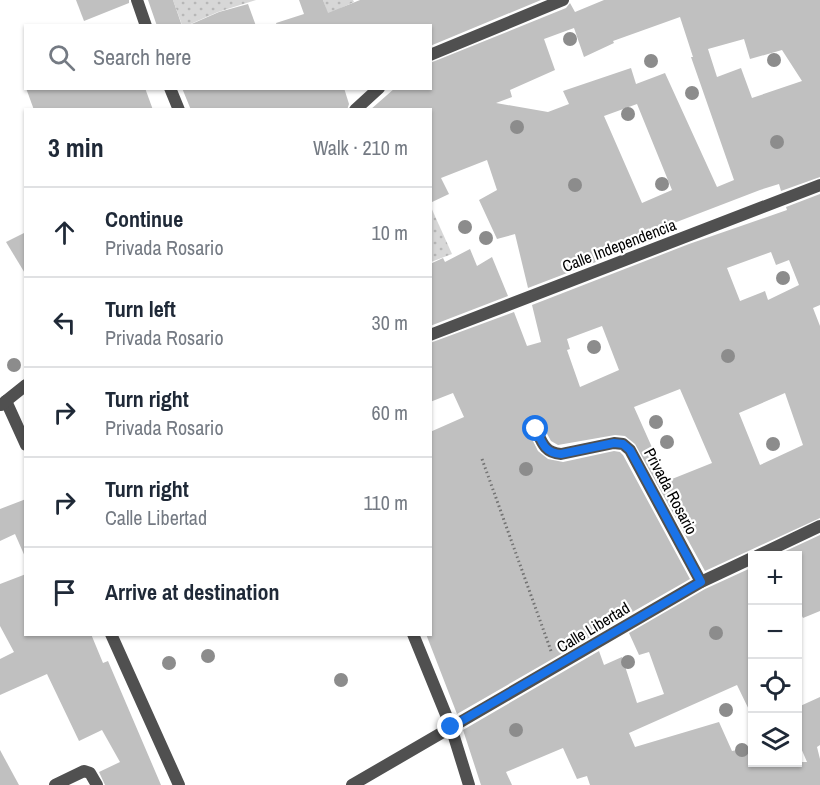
<!DOCTYPE html>
<html lang="en">
<head>
<meta charset="utf-8">
<style>
  :root { --surface:#fff; --page:#f6f6f7; --text:#1f2937; --muted:#747a83; --line:#e0e1e3 }
  body { margin:0; font-family:"Archivo Narrow",sans-serif; background:var(--page); color:var(--text) }
  .controls { position:absolute; right:18px; bottom:18px; display:grid; overflow:hidden; border-radius:0px; box-shadow:0 2px 4px #0004 }
  .controls button { width:54px; height:54px; display:grid; place-items:center; padding:0; border:0; border-bottom:2px solid var(--line); background:var(--surface); color:var(--text); font:30px sans-serif }
  .stop { position:absolute; width:18px; height:18px; margin:-14px; border:4px solid #1a73e8; border-radius:50%; background:#fff }
  .stop.end { background:#1a73e8; border-color:#fff; box-shadow:0 2px 6px #0008 }
  .list { margin:0; padding:0; list-style:none }
  h2 { display:flex; justify-content:space-between; align-items:center; height:78px; margin:0; padding:0 24px; font-size:26px }
  h2 small { font-size:20px; font-weight:400; color:var(--muted) }
  .list li { display:grid; grid-template-columns:39px 1fr auto; gap:18px; align-items:center; box-sizing:border-box; height:90px; padding:0 24px; border-top:2px solid var(--line) }
  .list b { display:block; font-size:22px; white-space:nowrap }
  .list p { margin:0; font-size:20px; white-space:nowrap; color:var(--muted) }
  .list em { font-size:20px; font-style:normal; color:var(--muted) }
  .icon { flex:none; width:33px; height:33px; fill:none; stroke:currentColor; stroke-width:2; stroke-linecap:round; stroke-linejoin:round }
  .map { position:relative; flex:none; width:820px; height:785px; overflow:hidden }
  .search { position:absolute; background:var(--surface); box-shadow:0 2px 4px #0004; left:24px; top:24px; width:408px; height:66px; display:flex; align-items:center; gap:15px; box-sizing:border-box; padding:0 21px; border-radius:0px; color:var(--muted); font-size:22px }
  .panel { position:absolute; background:var(--surface); box-shadow:0 2px 4px #0004; left:24px; top:108px; width:408px; height:528px; border-radius:0px }
  .map>svg:first-child { display:block }
  .grass { fill:url(#grass-dots) }
  .building { fill:#c0c0c0; fill-rule:evenodd }
  .lines { fill:none; stroke-linecap:round; stroke-linejoin:round }
  .path { stroke:#727272; stroke-width:3; stroke-dasharray:1.5 3; stroke-linecap:butt }
  .minor { stroke:#505050; stroke-width:12 }
  .tertiary { stroke:#505050; stroke-width:12 }
  .tree { fill:#8c8c8c }
  .route { stroke:#1a73e8; stroke-width:8 }
  .labels { text-anchor:middle; stroke-width:4.5; stroke-linejoin:round; paint-order:stroke }
  .street-label { font-size:16px; fill:#000; stroke:#fff }
</style>
</head>
<body>
<div class="map">
<svg width="820" height="785" viewBox="0 0 820 785">
  <defs>
    <pattern id="grass-dots" width="8" height="8" patternUnits="userSpaceOnUse" patternTransform="scale(1.5)"><rect width="8" height="8" fill="#d7d7d7"/><path d="M2 2h.1M6 6h.1" fill="none" stroke="#b7b7b7" stroke-width="1.8" stroke-linecap="round"/></pattern>
  </defs>
  <rect width="100%" height="100%" fill="#fff"/>
  <g class="grass">
    <path d="M173 0H256L218 12 186 26 182 25Z"/>
    <path d="M323 0H353L354 2 341 8 344 16 317 18 326 9Z"/>
    <path d="M430 205 452 254 431 262H430Z"/>
  </g>
  <g class="building">
    <path d="M76 0H129V3L84 21Z"/>
    <path d="M148 0H173L182 26H157Z"/>
    <path d="M299 0H323L328 13 360 0H541L430 46V26H277L276 23 304 14Z"/>
    <path d="M604 0H820V177L781 191 779 184 760 190 661 228 664 236 528 288 515 234 497 239 479 200 497 190 487 160 441 178 449 194 430 203V110H370L395 88H430V63L566 8 570 3 575 12ZM680 17 693 57H691L734 180 717 187 665 73 636 84 631 68 563 91 569 104 548 112 496 103 512 97 510 90 555 70 544 39 574 28 584 57 614 43 613 41ZM744 39 750 59 782 50 802 81 752 98 741 68 717 77 708 49ZM637 104 672 190 642 203 604 116Z"/>
    <path d="M248 4 256 26H187L219 12Z"/>
    <path d="M26 88H145L153 110H34Z"/>
    <path d="M182 88H344L349 104 347 110H191Z"/>
    <path d="M820 194V305L813 308 820 326V518L705 571 635 444 625 436 615 435 558 445 551 441 541 423 532 422 528 429 531 437 538 451 548 459 563 462 614 451 620 452 623 455 690 579 622 618 620 614 592 629 594 635 457 714 426 634H430V432L464 417 453 393 430 402V343L514 312 527 346 541 342 532 305 689 244 787 210 786 207ZM771 252 776 265 789 260 799 285 768 300 765 291 740 301 727 268ZM602 326 619 370 580 387 567 350 570 349 567 339ZM680 389 712 463 667 481 634 407ZM785 393 803 445 760 465 739 413Z"/>
    <path d="M26 232V275L6 242Z"/>
    <path d="M470 249 477 266 492 257 508 296 430 326V264L443 258 445 262Z"/>
    <path d="M26 499V559L15 534 0 541V509Z"/>
    <path d="M820 535V611L803 618 798 608V555H777Z"/>
    <path d="M753 567V718L737 685 629 733 635 747 719 722 732 751 753 747V762H807L798 741V707L820 697V745L817 747 820 759V785H590L587 776 577 779 563 748 506 772 512 785H481L463 730 599 651 604 665 622 657 637 703 664 694 649 652 639 655 629 633 705 589Z"/>
    <path d="M26 574V634H91L103 663 108 661 161 785H105L99 772 120 762 102 730 79 741 47 674 0 695V659L14 652 0 626V584Z"/>
    <path d="M0 750 19 785H0Z"/>
  </g>
  <g class="lines">
    <path class="path" d="M482 459 551 651"/>
    <g class="minor">
      <path d="M430 55 563 0"/>
      <path d="M355 110 379 88"/>
      <path d="M430 335 820 185"/>
      <path d="M6 401 26 445"/>
      <path d="M1 405 26 385"/>
      <path d="M536 429C542 443 545 453 561 454L614 443 623 444 630 450 701 582"/>
      <path d="M757 556 820 526"/>
      <path d="M111 634 179 785"/>
      <path d="M55 785 84 771 90 773 97 785"/>
      <path d="M352 785 701 582 752 558"/>
    </g>
    <g class="tertiary">
      <path d="M137 0 146 26"/>
      <path d="M170 88 179 110"/>
      <path d="M413 634 451 727 469 785"/>
    </g>
  </g>
  <g class="tree">
    <circle cx="570" cy="39" r="7"/>
    <circle cx="774" cy="60" r="7"/>
    <circle cx="651" cy="61" r="7"/>
    <circle cx="692" cy="93" r="7"/>
    <circle cx="628" cy="114" r="7"/>
    <circle cx="517" cy="127" r="7"/>
    <circle cx="777" cy="142" r="7"/>
    <circle cx="662" cy="184" r="7"/>
    <circle cx="575" cy="185" r="7"/>
    <circle cx="465" cy="227" r="7"/>
    <circle cx="486" cy="238" r="7"/>
    <circle cx="783" cy="278" r="7"/>
    <circle cx="594" cy="347" r="7"/>
    <circle cx="728" cy="356" r="7"/>
    <circle cx="14" cy="365" r="7"/>
    <circle cx="656" cy="422" r="7"/>
    <circle cx="667" cy="442" r="7"/>
    <circle cx="773" cy="444" r="7"/>
    <circle cx="526" cy="469" r="7"/>
    <circle cx="716" cy="633" r="7"/>
    <circle cx="208" cy="656" r="7"/>
    <circle cx="628" cy="662" r="7"/>
    <circle cx="169" cy="663" r="7"/>
    <circle cx="341" cy="680" r="7"/>
    <circle cx="726" cy="710" r="7"/>
    <circle cx="516" cy="730" r="7"/>
    <circle cx="742" cy="750" r="7"/>
  </g>
  <g class="lines">
    <path class="route" d="M451 727 701 582 630 450 623 444 614 443 561 454C545 453 542 443 536 429"/>
  </g>
  <g class="labels">
    <g class="street-label">
      <text transform="translate(619 245) rotate(-21)" y="6">Calle Independencia</text>
      <text transform="translate(671 491) rotate(62)" y="6">Privada Rosario</text>
      <text transform="translate(593 627) rotate(-31)" y="6">Calle Libertad</text>
    </g>
  </g>
</svg>
<div class="controls">
<button>+</button>
<button>−</button>
<button><svg class="icon" aria-label="locate" viewBox="0 0 24 24"><circle cx="12" cy="12" r="6"/><path d="M12 2v4M12 18v4M2 12h4M18 12h4"/></svg></button>
<button><svg class="icon" aria-label="layers" viewBox="0 0 24 24"><path d="M12 4l9 5-9 5-9-5zM3 14l9 5 9-5"/></svg></button>
</div>
<div class="stop" style="left:536px;top:429px"></div>
<div class="stop end" style="left:451px;top:727px"></div>
<div class="search"><svg class="icon" aria-label="search" viewBox="0 0 24 24"><circle cx="10" cy="10" r="6"/><path d="M15 15l6 6"/></svg>Search here</div>
<section class="panel">
<h2>3 min<small>Walk · 210 m</small></h2>
<ul class="list">
<li><svg class="icon" aria-label="ahead" viewBox="0 0 24 24"><path d="M12 20V5M6 11l6-6 6 6"/></svg><div><b>Continue</b><p>Privada Rosario</p></div><em>10 m</em></li>
<li><svg class="icon" aria-label="left" viewBox="0 0 24 24"><path d="M17 20v-9H6M10 6l-5 5 5 5"/></svg><div><b>Turn left</b><p>Privada Rosario</p></div><em>30 m</em></li>
<li><svg class="icon" aria-label="right" viewBox="0 0 24 24"><path d="M7 20v-9h11M14 6l5 5-5 5"/></svg><div><b>Turn right</b><p>Privada Rosario</p></div><em>60 m</em></li>
<li><svg class="icon" aria-label="right" viewBox="0 0 24 24"><path d="M7 20v-9h11M14 6l5 5-5 5"/></svg><div><b>Turn right</b><p>Calle Libertad</p></div><em>110 m</em></li>
<li><svg class="icon" aria-label="arrive" viewBox="0 0 24 24"><path d="M6 21V4h12l-3 4 3 4H6"/></svg><div><b>Arrive at destination</b></div></li>
</ul>
</section>
</div>
</body>
</html>
